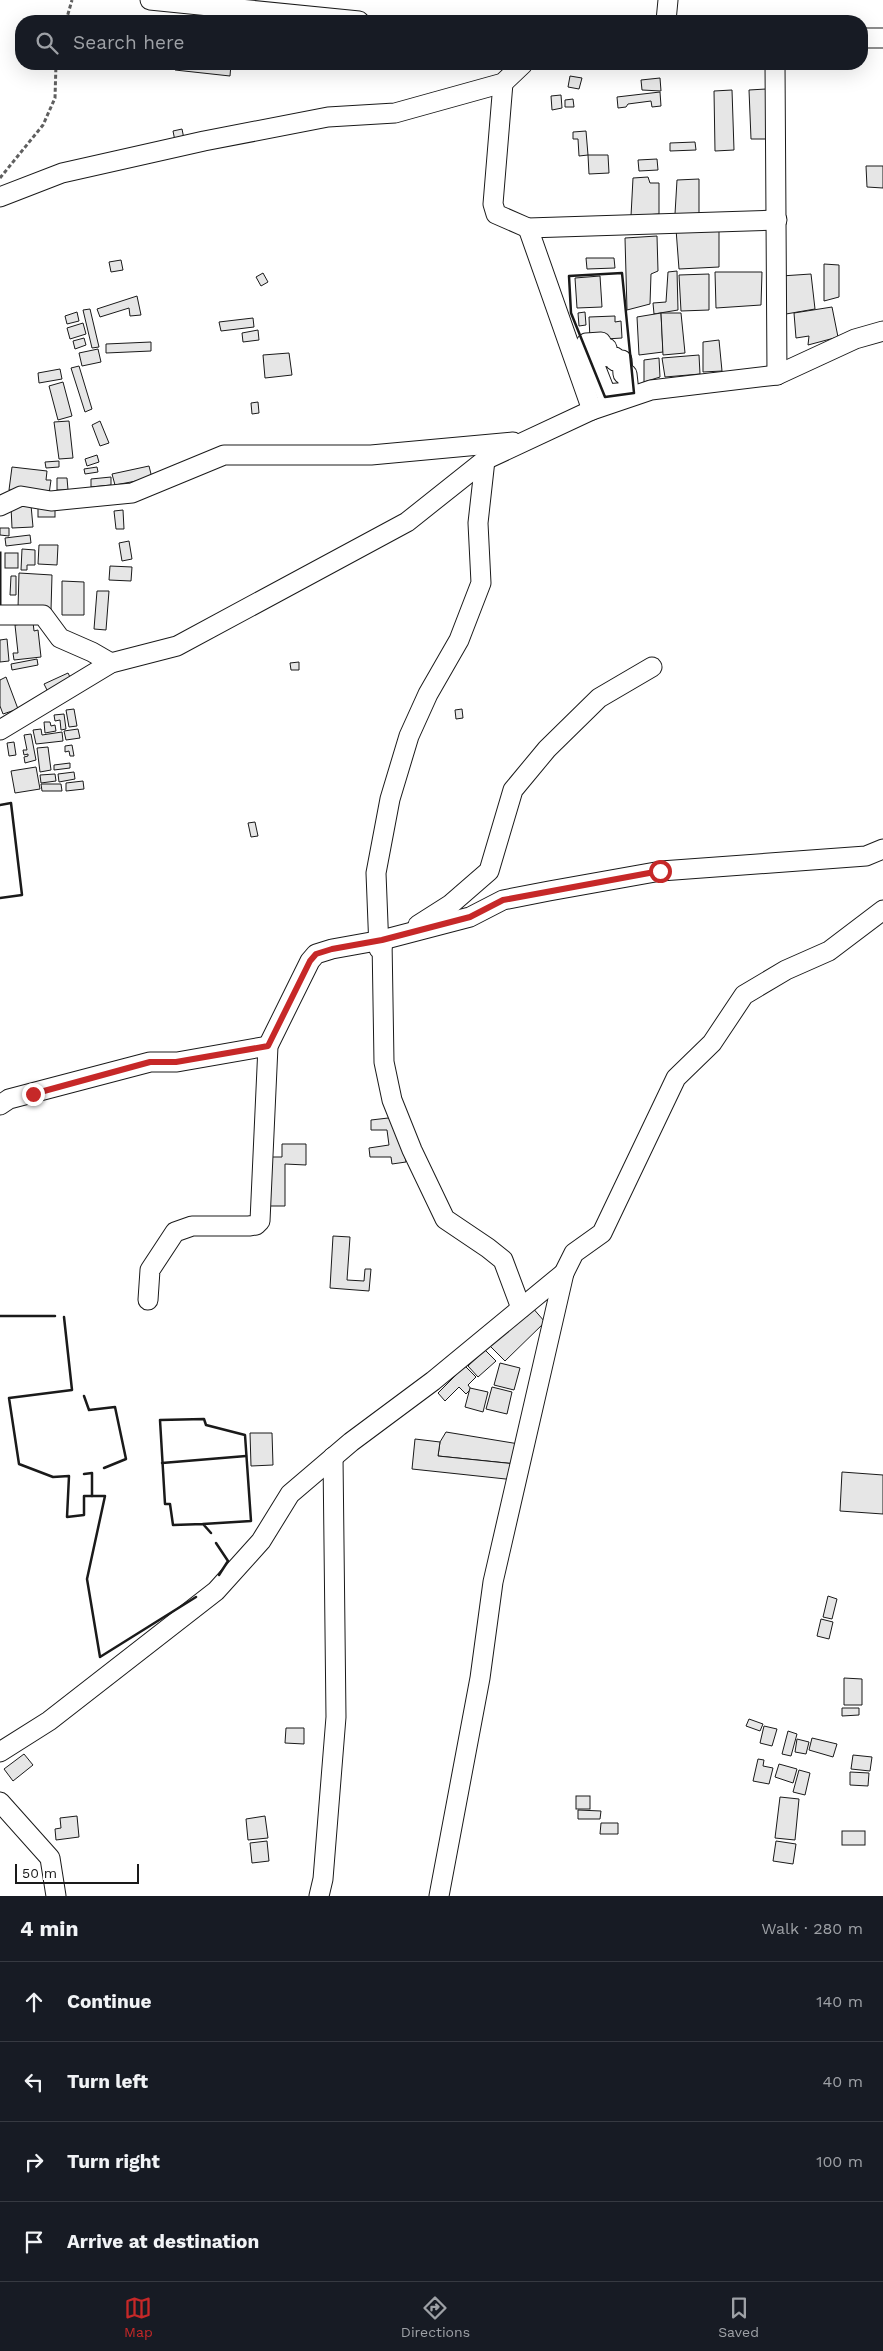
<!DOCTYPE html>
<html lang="en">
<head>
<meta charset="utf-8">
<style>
  :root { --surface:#171b24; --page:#242831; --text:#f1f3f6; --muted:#9ea1a6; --line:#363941; --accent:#c62828 }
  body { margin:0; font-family:"Work Sans",sans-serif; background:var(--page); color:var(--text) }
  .scale { position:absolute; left:15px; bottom:12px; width:124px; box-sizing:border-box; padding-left:5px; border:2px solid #1a1a1a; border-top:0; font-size:14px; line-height:18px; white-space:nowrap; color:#1a1a1a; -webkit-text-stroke:4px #fff; paint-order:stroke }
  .stop { position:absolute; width:15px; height:15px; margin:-11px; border:4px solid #c62828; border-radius:50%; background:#fff }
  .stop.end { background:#c62828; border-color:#fff; box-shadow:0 1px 5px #0008 }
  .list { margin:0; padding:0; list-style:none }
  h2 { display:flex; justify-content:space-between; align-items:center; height:65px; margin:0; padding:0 20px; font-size:21px }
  h2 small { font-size:16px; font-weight:400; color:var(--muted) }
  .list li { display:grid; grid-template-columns:32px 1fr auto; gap:15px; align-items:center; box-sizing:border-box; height:80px; padding:0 20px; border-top:1px solid var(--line) }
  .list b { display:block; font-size:19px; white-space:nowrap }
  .list em { font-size:16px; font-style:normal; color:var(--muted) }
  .icon { flex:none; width:28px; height:28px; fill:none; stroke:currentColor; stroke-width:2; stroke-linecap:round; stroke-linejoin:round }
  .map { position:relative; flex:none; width:883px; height:1896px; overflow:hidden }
  .search { position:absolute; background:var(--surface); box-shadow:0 5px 20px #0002; left:15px; right:15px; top:15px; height:55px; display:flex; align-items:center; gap:12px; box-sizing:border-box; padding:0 18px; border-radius:20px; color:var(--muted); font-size:19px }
  .sheet { height:385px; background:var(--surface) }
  nav { display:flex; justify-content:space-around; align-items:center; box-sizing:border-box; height:70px; border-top:1px solid var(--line); background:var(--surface); font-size:14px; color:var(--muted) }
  nav a { display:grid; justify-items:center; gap:2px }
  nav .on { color:var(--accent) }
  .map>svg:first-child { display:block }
  .building { fill:#e6e6e6; stroke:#1a1a1a }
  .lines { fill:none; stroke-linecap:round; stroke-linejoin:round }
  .minor-casing { stroke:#1a1a1a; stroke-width:21 }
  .path { stroke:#5f5f5f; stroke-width:3; stroke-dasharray:4 2.5; stroke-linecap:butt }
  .minor { stroke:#fff; stroke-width:19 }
  .wall { stroke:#1a1a1a; stroke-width:2.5 }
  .route { stroke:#c62828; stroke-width:6 }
</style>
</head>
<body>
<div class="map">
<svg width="883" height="1896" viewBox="0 0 883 1896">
  <rect width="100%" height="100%" fill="#fff"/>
  <g class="building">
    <path d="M175 64H231L230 76 175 70Z"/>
    <path d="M570 76 582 78 579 89 568 87Z"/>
    <path d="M660 78 661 91 642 90 641 80Z"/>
    <path d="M766 89 767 139H751L749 90Z"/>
    <path d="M732 90 734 150 715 151 714 91Z"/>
    <path d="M660 92 661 106 652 107 651 101 628 104 626 107 618 108 617 97Z"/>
    <path d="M561 95 562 108 552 110 551 96Z"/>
    <path d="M573 99 574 107H565V100Z"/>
    <path d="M182 129 184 139 175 141 173 131Z"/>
    <path d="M586 131 588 155 579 156 578 139H573V132Z"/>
    <path d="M695 142 696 150 670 151V143Z"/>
    <path d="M588 155H608L609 173 589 174Z"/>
    <path d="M657 159 658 170 639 171 638 160Z"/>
    <path d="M866 166H883V188L867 187Z"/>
    <path d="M648 177 650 183H659V214L631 216 633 178Z"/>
    <path d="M699 179V214H675L677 180Z"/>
    <path d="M676 229 719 230V267L679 269Z"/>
    <path d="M657 236 658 271 651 274 650 304 627 310 625 238Z"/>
    <path d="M586 258H614L615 268 587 269Z"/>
    <path d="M121 260 123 270 111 272 109 262Z"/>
    <path d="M824 264 839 265V297L824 301Z"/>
    <path d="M677 271 678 310 654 314 653 303 666 302 668 272Z"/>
    <path d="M715 272H762L761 305 716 308Z"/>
    <path d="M263 273 268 282 261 286 256 277Z"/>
    <path d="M709 274V310L681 311 679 275Z"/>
    <path d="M811 274 815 309 786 314 781 276Z"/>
    <path d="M600 276 602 307 577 308 575 278Z"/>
    <path d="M137 296 141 315 130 316 129 308 100 317 97 309Z"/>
    <path d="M832 307 838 337 808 345 809 336 796 338 794 313Z"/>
    <path d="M90 309 99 347 92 348 83 310Z"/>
    <path d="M77 312 79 321 67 324 65 316Z"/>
    <path d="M585 312 586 325 579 326 578 313Z"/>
    <path d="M661 313 663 352 639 355 637 317Z"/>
    <path d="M661 313H681L685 353 663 355Z"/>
    <path d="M615 316V322L621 321 622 338 590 340 589 317Z"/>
    <path d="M253 318 254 327 221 331 219 322Z"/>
    <path d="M83 323 86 334 70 339 67 328Z"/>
    <path d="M258 330 259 340 243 342 242 333Z"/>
    <path d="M84 338 86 345 75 349 73 341Z"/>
    <path d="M719 340 722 371 703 372V342Z"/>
    <path d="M151 342V351L106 353V344Z"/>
    <path d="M98 349 101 362 82 366 79 353Z"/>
    <path d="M289 353 292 375 265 378 263 355Z"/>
    <path d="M699 355 700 374 665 377 662 358Z"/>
    <path d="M659 358 660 377 644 382V360Z"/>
    <path d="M79 366 92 409 85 412 71 368Z"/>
    <path d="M60 369 62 379 39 383 38 373Z"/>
    <path d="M63 382 72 416 58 420 49 386Z"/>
    <path d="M258 402 259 413 252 414 251 403Z"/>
    <path d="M69 421 73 458 59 459 54 422Z"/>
    <path d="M100 421 109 443 100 446 92 425Z"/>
    <path d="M97 455 99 462 87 466 85 459Z"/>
    <path d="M59 461V467L46 468 45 462Z"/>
    <path d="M149 466 152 478 115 485 112 474Z"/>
    <path d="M12 467 47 471 46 480H51L49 494 9 490Z"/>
    <path d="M97 467 98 472 85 474 84 469Z"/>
    <path d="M111 477V485L91 487V479Z"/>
    <path d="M57 478H67L68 490H57Z"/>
    <path d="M31 505 33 527 12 528 11 506Z"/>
    <rect x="38" y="506" width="17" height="11"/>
    <path d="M123 510 124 529H116L114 511Z"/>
    <path d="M0 528H9V536L0 535Z"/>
    <path d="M30 535 31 543 6 546 5 538Z"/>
    <path d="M129 541 132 559 122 561 119 543Z"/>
    <path d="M39 545H58L57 565 38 564Z"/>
    <path d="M22 549 35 550V565H27V570H21Z"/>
    <rect x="0" y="552" width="1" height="53"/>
    <rect x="5" y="553" width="13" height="15"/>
    <path d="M110 566 132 567 131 581 109 580Z"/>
    <path d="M19 573 52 575 51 610 18 608Z"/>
    <path d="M11 576H16V595H10Z"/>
    <path d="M62 581 84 582V615H62Z"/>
    <path d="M97 591H109L106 630 94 629Z"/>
    <path d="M33 622 34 631 38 630 41 657 14 660 13 653H18L15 625Z"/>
    <path d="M7 639 9 661 0 662V640Z"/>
    <path d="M37 659 38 665 12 670 11 664Z"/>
    <path d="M299 662V670H291L290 663Z"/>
    <path d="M68 673 72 681 48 692 44 684Z"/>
    <path d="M6 677 18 709 3 714 0 706V680Z"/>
    <path d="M74 709 77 726 69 727 66 710Z"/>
    <path d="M462 709 463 718 456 719 455 710Z"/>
    <path d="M64 714 66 729 61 730 60 720 55 721 54 715Z"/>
    <path d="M44 722H50L51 726 55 725 56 731 45 733Z"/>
    <path d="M41 729 42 735 62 732 63 741 36 744 33 730Z"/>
    <path d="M78 729 80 738 66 740 64 731Z"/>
    <path d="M31 734 36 760 25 763 24 757 28 756V754L24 755 23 750H27L24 735Z"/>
    <path d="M14 742 16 755 9 756 7 743Z"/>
    <path d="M72 745 74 756H70L69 751 65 752V746Z"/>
    <path d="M48 747 51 770 40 772 37 748Z"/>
    <path d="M70 763V768L54 770V765Z"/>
    <path d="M36 767 40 789 15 793 11 771Z"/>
    <path d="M74 772 75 779 59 782 58 774Z"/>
    <path d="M55 774 56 781 41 783 40 775Z"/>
    <path d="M83 781 84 789 66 791V783Z"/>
    <path d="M41 784H61L62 791H42Z"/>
    <path d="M255 822 258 836 251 837 248 823Z"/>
    <path d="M397 1117 406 1162 392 1164 391 1157H370L369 1148 389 1145 387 1130H371V1120Z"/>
    <path d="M282 1144H306V1165L285 1164V1206H265V1157H282Z"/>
    <path d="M333 1236 350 1237 347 1280 364 1281 365 1269H371L369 1291 330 1288Z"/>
    <path d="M531 1306 545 1322 505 1361 490 1346Z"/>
    <path d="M485 1350 496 1361 478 1377 468 1366Z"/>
    <path d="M500 1363 520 1368 514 1390 494 1385Z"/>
    <path d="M465 1366 476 1377 468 1385 471 1389 466 1394 459 1387 445 1401 438 1393Z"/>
    <path d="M492 1387 512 1392 507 1414 486 1409Z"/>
    <path d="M470 1388 488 1392 483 1412 465 1407Z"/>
    <path d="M446 1432 519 1444 516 1464 438 1456 440 1442Z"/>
    <path d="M250 1433H272L273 1465 251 1466Z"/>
    <path d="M415 1439 440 1442 438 1456 516 1464 515 1480 412 1469Z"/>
    <path d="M842 1472 883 1475V1514L840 1511Z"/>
    <path d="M828 1596 837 1599 832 1619 823 1617Z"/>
    <path d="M821 1619 833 1622 829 1639 817 1636Z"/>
    <path d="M844 1678 862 1679V1705H844Z"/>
    <path d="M842 1708H859V1715L842 1716Z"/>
    <path d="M749 1719 763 1724 760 1731 746 1726Z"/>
    <path d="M764 1726 777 1729 772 1746 760 1743Z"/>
    <path d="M286 1728H304V1744L285 1743Z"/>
    <path d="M788 1731 797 1734 791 1756 782 1754Z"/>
    <path d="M812 1738 837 1744 833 1757 809 1750Z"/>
    <path d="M797 1739 809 1742 806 1754 795 1752Z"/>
    <path d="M24 1754 33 1765 13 1781 4 1769Z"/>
    <path d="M853 1755 872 1757 870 1771 851 1769Z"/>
    <path d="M758 1759 764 1760 763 1766 773 1768 769 1784 753 1781Z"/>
    <path d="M779 1764 797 1769 793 1783 775 1777Z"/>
    <path d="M799 1770 810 1773 805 1795 793 1792Z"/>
    <path d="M850 1772 869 1773 868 1786 850 1785Z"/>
    <rect x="576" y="1796" width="14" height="13"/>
    <path d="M780 1797 799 1799 795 1840 775 1838Z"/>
    <path d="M578 1810 601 1811 600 1819H578Z"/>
    <path d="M77 1816 79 1837 56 1840 55 1829 61 1828 60 1818Z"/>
    <path d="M265 1816 268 1838 248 1840 246 1819Z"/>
    <path d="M601 1823H618V1834H600Z"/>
    <rect x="842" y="1831" width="23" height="14"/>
    <path d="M267 1841 269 1861 252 1863 250 1843Z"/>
    <path d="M776 1841 796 1844 793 1864 773 1861Z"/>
  </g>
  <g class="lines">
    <defs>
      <g id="minor">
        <path d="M150 0 359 21"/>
        <path d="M666 21 668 0"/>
        <path d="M862 38H883"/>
        <path d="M775 64 777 375"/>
        <path d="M503 83 493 204 496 214 528 228 777 220"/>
        <path d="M0 197 62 173 204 141 328 117 395 113 503 83 523 64"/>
        <path d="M528 228 592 410"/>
        <path d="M601 342V349L607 348 608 357H615V361L622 360 623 374H627L629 392 606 394 586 343Z"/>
        <path d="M0 506 21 496 51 501 132 493 224 455H371L513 442"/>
        <path d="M0 615H43L60 638 92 652 111 663"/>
        <path d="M0 730 111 663 177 646 407 522 485 460 592 410 651 390 777 375 855 339 883 331"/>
        <path d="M418 925 451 904 489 871 513 790 547 749 599 698 652 667"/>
        <path d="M382 940 384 1062 392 1100 412 1150 445 1219 488 1248 503 1260 521 1308"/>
        <path d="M382 947 379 949 376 873 390 799 409 736 428 694 459 640 481 583 478 523 485 460"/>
        <path d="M0 1105 9 1099 150 1062H177L268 1046"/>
        <path d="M148 1300 150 1270 175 1232 192 1226H249L256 1225 260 1221 268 1046 310 961 316 954 332 949 382 940 470 917 503 900 549 891 661 871 866 856 883 849"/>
        <path d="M0 1752 49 1721 216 1591 261 1541 290 1494 351 1442 433 1381 564 1273 574 1253 602 1233 676 1078 712 1043 744 995 786 970 829 951 883 910"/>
        <path d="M0 1802 50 1858 56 1896"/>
        <path d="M319 1896 323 1879 336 1717 333 1457"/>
        <path d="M439 1896 480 1678 493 1582 564 1273"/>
      </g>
    </defs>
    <use href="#minor" class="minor-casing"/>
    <g class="path">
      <path d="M66 21 72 0"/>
      <path d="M0 178 43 125 55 98 56 64"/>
    </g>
    <use href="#minor" class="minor"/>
    <g class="wall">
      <path d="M622 273 634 393 605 397 571 313 569 276Z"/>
      <path d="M0 805 11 803 22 895 0 898"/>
      <path d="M0 1316H55"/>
      <path d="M64 1317 72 1390 9 1398 19 1464 53 1477 69 1476 67 1517 84 1515V1496H105L87 1579 100 1657 196 1597"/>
      <path d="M84 1396 89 1410 115 1407 126 1459 104 1468"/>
      <path d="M162 1463 246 1456"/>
      <path d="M84 1474 92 1473V1496"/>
      <path d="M203 1524 251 1521 245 1435 206 1425 204 1419 160 1420 165 1504H170L173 1525 203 1524 211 1533"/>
      <path d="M216 1543 228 1561 219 1575"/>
    </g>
  </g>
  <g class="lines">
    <path class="route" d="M33 1094 150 1062H176L268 1046 310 961 316 954 332 949 382 940 470 917 503 900 660 871"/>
  </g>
</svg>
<div class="scale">50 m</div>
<div class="stop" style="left:660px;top:871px"></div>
<div class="stop end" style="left:33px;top:1094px"></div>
<div class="search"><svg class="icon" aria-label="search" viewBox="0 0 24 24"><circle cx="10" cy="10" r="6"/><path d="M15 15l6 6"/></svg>Search here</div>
</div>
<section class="sheet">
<h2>4 min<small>Walk · 280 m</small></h2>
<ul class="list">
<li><svg class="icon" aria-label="ahead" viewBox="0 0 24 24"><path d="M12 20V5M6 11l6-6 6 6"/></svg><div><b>Continue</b></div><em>140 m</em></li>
<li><svg class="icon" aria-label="left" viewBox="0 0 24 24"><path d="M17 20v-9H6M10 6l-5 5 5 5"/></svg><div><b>Turn left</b></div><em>40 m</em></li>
<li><svg class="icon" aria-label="right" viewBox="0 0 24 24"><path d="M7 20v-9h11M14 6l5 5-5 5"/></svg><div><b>Turn right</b></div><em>100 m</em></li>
<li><svg class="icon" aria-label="arrive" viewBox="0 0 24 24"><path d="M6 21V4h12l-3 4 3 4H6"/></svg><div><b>Arrive at destination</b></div></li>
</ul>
</section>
<nav>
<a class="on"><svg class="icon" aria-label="map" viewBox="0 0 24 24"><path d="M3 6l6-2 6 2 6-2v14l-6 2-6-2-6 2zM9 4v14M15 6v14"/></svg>Map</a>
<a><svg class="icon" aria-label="directions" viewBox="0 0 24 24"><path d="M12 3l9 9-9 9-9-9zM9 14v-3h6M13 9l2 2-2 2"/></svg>Directions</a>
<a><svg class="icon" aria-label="saved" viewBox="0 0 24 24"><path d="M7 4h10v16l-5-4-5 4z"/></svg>Saved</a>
</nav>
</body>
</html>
